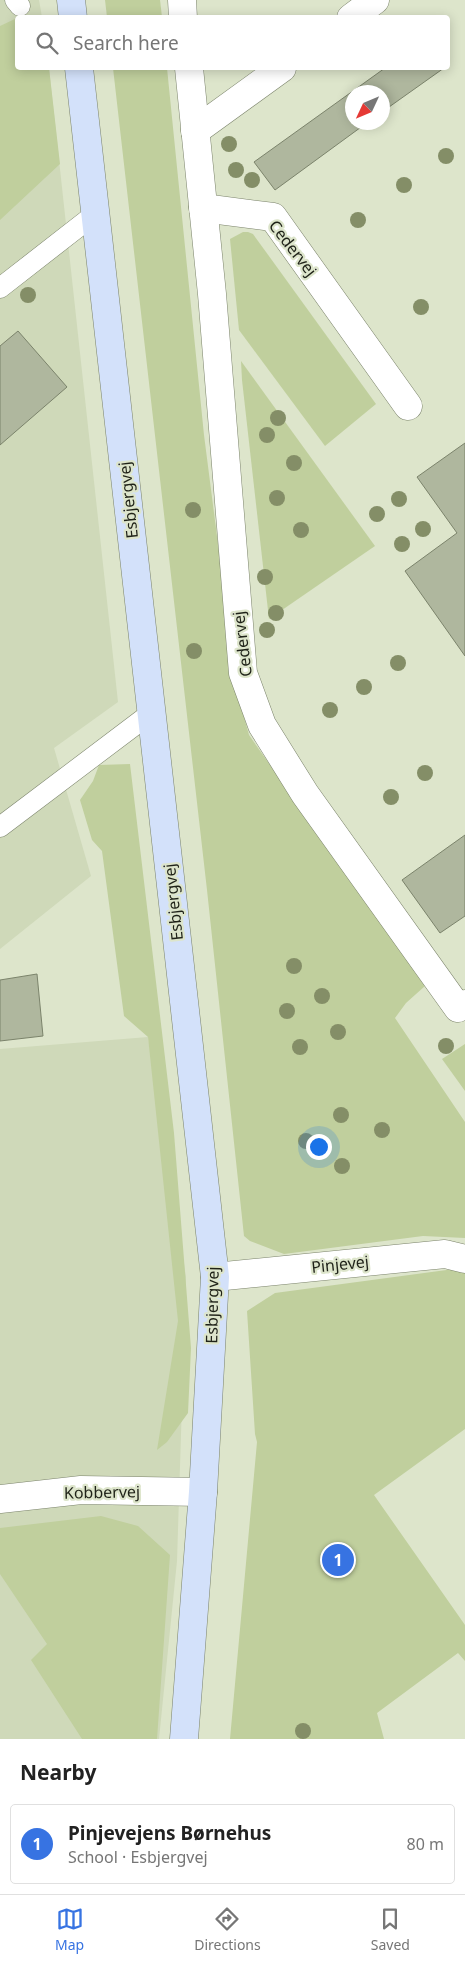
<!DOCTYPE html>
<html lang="en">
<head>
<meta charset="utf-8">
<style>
  :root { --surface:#fff; --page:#f6f6f6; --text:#222; --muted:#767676; --line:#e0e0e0; --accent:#3773e2 }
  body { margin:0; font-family:"Noto Sans",sans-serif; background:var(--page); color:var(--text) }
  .compass { position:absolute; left:345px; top:85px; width:45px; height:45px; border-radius:50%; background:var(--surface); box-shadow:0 2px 12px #0003; rotate:226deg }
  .you { position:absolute; left:318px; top:1146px; width:18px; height:18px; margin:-12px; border:4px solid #fff; border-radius:50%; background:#1a73e8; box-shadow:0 0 0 8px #1a73e833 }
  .badge { display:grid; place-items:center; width:32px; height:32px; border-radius:50%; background:var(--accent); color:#fff; font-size:16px; font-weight:700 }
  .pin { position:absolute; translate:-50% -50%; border:2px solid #fff; box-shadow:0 1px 5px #0006 }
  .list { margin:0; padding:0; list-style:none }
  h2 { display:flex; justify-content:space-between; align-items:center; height:65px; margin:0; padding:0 20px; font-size:21px }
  h2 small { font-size:16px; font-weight:400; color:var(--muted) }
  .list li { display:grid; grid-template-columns:32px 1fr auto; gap:15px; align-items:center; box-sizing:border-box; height:80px; margin:0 10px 10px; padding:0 10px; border:1px solid var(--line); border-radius:5px }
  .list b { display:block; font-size:19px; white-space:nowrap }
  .list p { margin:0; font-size:16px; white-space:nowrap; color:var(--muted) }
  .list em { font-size:16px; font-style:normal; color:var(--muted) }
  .icon { flex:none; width:28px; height:28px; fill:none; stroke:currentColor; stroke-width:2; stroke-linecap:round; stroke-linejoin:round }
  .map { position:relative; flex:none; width:465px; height:1739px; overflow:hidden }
  .search { position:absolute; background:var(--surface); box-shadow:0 2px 12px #0003; left:15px; right:15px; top:15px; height:55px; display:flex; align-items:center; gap:12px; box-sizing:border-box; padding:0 18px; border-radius:5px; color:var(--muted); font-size:19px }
  .sheet { height:155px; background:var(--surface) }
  nav { display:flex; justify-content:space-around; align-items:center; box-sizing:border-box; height:70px; border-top:1px solid var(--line); background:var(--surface); font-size:14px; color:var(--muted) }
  nav a { display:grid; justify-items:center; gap:2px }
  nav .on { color:var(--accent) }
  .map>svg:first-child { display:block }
  .built { fill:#cfd9b9 }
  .green { fill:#c0cf9d }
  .building { fill:#afb79e; stroke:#7b836b }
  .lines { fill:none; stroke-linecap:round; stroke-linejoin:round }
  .service-casing { stroke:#7b836b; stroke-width:21 }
  .minor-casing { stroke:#7b836b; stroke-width:29 }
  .tertiary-casing { stroke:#7b836b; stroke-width:29 }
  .secondary-casing { stroke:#7b836b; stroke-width:29 }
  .service { stroke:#fff; stroke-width:20 }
  .minor { stroke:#fff; stroke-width:28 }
  .tertiary { stroke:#fff; stroke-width:28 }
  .secondary { stroke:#d3e1fa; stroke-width:28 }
  .tree { fill:#848e67 }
  .labels { text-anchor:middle; stroke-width:4.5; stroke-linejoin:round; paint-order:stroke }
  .street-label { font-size:16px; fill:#1f2218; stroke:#dde5cb }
</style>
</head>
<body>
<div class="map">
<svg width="465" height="1739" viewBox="0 0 465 1739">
  <rect width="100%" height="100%" fill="#dde5cb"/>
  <g class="built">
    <path d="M0 0H39L42 17 18 18V68H49L118 702 54 748 91 876 0 949Z"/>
    <path d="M148 1037 186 1277 177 1561 159 1739H0V1049Z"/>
  </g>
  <g class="green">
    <path d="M105 0H160L162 17H107Z"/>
    <path d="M17 18 18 68H49L60 164 0 220V26Z"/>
    <path d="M113 68H167L204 435 237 692 249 735 425 986 406 1003 395 1018 465 1122V1238L423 1236 284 1254 250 1241 244 1236 207 890Z"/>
    <path d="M243 232H248L253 234 376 404 325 446 239 330 230 239Z"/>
    <path d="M241 361 375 546 269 619 242 380Z"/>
    <path d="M130 764 174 1133 191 1348 188 1413 167 1442 157 1450 178 1321 148 1037 124 1016 102 851 92 840 80 800 93 781 99 765Z"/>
    <path d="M465 1044V1091L442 1059Z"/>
    <path d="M454 1269 465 1272V1429L374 1495 465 1625V1661L458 1653 377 1713 384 1739H230L257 1442 255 1434 247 1311 275 1293Z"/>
    <path d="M101 1516 138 1526 170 1555 157 1739H82L31 1660 47 1644 0 1574V1528Z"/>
  </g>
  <g class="building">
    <path d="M385 68H444L382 112V92H352V122H368L275 190 254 162Z"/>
    <path d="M18 331 67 387 0 445V346Z"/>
    <path d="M465 443V656L405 571 457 533 417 477Z"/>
    <path d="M465 835V916L440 933 402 880Z"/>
    <path d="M37 974 43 1036 0 1041V980Z"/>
  </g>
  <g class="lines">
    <defs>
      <g id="service">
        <path d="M15 0 20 6"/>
        <path d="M0 288 95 214"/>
        <path d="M0 827 151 713"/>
      </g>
      <g id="minor">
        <path d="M182 0 183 18"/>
        <path d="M351 18 375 0"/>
        <path d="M189 68 212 294 243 673 262 725 305 794 458 1008 465 1004"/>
        <path d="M195 131 282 68"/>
        <path d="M203 208 273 217 408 406"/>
        <path d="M215 1277 445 1254 465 1259"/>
      </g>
      <path id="tertiary" d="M0 1499 81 1490 203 1492"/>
      <g id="secondary">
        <path d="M71 0 73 18"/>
        <path d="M79 68 215 1277 203 1492 184 1739"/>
      </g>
    </defs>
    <use href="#service" class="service-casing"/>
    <use href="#minor" class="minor-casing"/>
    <use href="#tertiary" class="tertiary-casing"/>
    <use href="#secondary" class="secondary-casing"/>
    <use href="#service" class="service"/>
    <use href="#minor" class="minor"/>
    <use href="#tertiary" class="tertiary"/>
    <use href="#secondary" class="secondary"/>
  </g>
  <g class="tree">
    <circle cx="229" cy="144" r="8"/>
    <circle cx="446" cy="156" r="8"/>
    <circle cx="236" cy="170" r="8"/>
    <circle cx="252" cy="180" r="8"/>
    <circle cx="404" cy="185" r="8"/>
    <circle cx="358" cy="220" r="8"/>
    <circle cx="28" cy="295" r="8"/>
    <circle cx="421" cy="307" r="8"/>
    <circle cx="278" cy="418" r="8"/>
    <circle cx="267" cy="435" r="8"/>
    <circle cx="294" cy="463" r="8"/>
    <circle cx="277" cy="498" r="8"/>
    <circle cx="399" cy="499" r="8"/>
    <circle cx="193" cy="510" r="8"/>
    <circle cx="377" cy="514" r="8"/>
    <circle cx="423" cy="529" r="8"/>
    <circle cx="301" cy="530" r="8"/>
    <circle cx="402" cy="544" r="8"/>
    <circle cx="265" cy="577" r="8"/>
    <circle cx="276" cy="613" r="8"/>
    <circle cx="267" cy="630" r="8"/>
    <circle cx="194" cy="651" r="8"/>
    <circle cx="398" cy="663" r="8"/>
    <circle cx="364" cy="687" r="8"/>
    <circle cx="330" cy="710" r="8"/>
    <circle cx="425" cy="773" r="8"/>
    <circle cx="391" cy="797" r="8"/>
    <circle cx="294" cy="966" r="8"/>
    <circle cx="322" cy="996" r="8"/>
    <circle cx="287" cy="1011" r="8"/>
    <circle cx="338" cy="1032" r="8"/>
    <circle cx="446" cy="1046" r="8"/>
    <circle cx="300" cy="1047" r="8"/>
    <circle cx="341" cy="1115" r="8"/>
    <circle cx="382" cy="1130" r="8"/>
    <circle cx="306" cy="1141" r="8"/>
    <circle cx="342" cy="1166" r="8"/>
    <circle cx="303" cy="1731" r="8"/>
  </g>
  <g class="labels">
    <g class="street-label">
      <text transform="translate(293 248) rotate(52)" y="6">Cedervej</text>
      <text transform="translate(128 500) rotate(-96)" y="6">Esbjergvej</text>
      <text transform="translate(242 644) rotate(-97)" y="6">Cedervej</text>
      <text transform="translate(173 902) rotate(-96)" y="6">Esbjergvej</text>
      <text transform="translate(340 1264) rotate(-6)" y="6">Pinjevej</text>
      <text transform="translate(212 1305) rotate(-89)" y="6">Esbjergvej</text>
      <text transform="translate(102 1492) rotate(-1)" y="6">Kobbervej</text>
    </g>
  </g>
</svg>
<svg class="compass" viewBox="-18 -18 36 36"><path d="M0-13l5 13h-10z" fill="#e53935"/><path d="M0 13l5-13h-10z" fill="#767676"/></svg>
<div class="you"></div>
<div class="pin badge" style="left:338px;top:1560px">1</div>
<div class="search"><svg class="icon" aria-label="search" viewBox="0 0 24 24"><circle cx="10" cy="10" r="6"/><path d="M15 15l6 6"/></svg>Search here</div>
</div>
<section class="sheet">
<h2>Nearby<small></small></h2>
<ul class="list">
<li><span class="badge">1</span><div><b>Pinjevejens Børnehus</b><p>School · Esbjergvej</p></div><em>80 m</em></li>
</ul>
</section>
<nav>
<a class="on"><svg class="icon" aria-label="map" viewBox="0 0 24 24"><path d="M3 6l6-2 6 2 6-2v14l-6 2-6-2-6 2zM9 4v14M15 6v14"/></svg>Map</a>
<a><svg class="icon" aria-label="directions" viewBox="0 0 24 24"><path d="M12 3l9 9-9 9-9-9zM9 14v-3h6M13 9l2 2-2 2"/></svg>Directions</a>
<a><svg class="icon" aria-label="saved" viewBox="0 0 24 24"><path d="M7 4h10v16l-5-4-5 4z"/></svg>Saved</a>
</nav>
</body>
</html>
